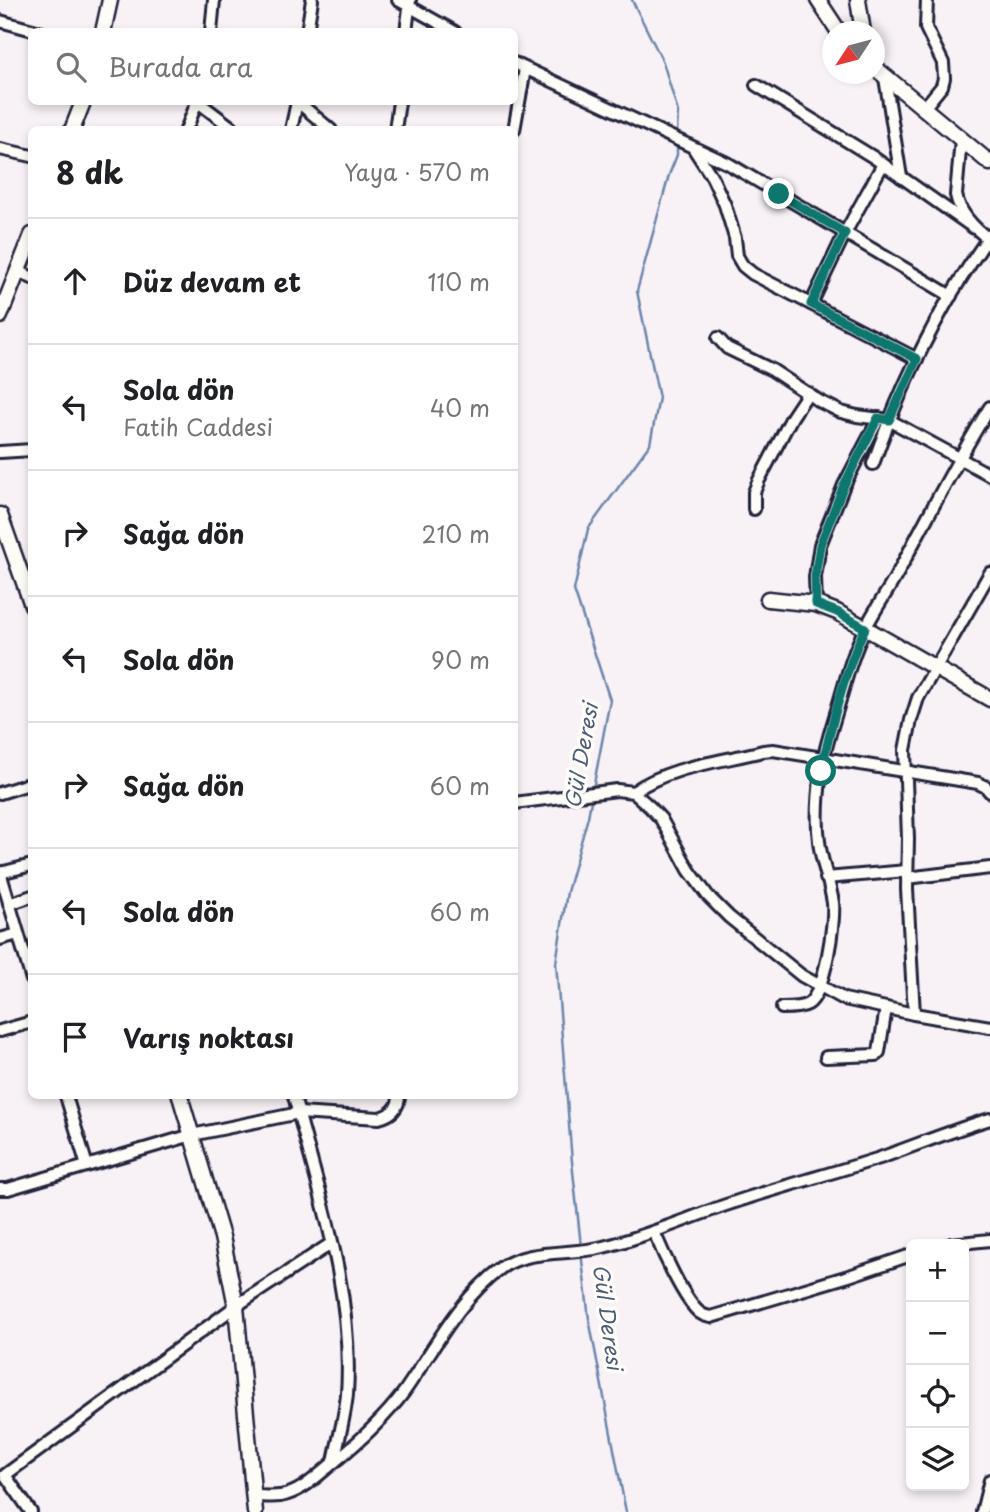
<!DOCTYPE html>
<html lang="tr">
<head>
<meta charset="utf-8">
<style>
  :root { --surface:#fff; --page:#f6f6f6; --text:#202124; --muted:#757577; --line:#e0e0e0 }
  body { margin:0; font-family:"Playpen Sans",sans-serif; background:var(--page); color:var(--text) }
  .controls { position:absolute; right:21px; bottom:21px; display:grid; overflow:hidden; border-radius:10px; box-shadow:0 4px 10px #0003 }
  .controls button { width:63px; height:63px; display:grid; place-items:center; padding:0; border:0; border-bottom:2px solid var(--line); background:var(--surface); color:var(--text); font:35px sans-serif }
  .compass { position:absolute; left:822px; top:21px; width:63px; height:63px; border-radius:50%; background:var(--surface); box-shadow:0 4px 10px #0003; rotate:234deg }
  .stop { position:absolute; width:21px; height:21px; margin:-16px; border:5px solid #0f766e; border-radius:50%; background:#fff }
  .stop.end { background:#0f766e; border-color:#fff; box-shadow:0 2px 7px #0008 }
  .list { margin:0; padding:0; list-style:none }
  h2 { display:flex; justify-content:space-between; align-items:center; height:91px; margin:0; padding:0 28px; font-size:30px }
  h2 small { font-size:23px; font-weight:400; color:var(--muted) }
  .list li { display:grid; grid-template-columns:46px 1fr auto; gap:21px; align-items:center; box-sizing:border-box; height:126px; padding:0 28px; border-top:2px solid var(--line) }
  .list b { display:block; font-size:26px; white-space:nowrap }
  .list p { margin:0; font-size:23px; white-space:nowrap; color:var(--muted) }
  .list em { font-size:23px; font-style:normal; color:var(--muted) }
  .icon { flex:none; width:38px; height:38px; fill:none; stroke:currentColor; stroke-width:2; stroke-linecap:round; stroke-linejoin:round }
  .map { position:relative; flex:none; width:990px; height:1512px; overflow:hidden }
  .search { position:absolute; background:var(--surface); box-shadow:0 4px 10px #0003; left:28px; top:28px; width:490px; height:77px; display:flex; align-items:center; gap:18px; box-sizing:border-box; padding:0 24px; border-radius:10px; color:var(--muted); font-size:26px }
  .panel { position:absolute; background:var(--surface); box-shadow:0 4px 10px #0003; left:28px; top:126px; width:490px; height:973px; border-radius:10px }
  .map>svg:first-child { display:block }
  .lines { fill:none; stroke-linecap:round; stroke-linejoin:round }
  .stream { stroke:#6a86ab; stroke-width:2.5 }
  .minor-casing { stroke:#22223b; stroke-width:16 }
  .tertiary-casing { stroke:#22223b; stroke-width:19 }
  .minor { stroke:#fdfcf7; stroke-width:10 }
  .tertiary { stroke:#fdfcf7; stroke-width:14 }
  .route { stroke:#0f766e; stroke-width:9 }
  .labels { text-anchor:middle; stroke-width:7; stroke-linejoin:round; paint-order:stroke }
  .water-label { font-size:21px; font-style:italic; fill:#4c5c7c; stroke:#fdfcf7 }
</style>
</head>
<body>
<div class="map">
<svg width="990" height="1512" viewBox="0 0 990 1512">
  <rect width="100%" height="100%" fill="#f8f1f6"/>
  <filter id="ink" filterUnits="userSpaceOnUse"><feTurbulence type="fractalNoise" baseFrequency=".0143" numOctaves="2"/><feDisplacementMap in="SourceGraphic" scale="14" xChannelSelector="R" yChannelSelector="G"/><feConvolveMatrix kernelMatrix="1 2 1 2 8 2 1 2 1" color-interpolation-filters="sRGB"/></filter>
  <g filter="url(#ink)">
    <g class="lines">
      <g class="stream">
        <path d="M632 0 663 62 678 112 677 134"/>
        <path d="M593 789 610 700 574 590 588 529 650 444 659 398 637 291 669 175 677 155V144"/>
        <path d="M581 1246 572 1162 556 963 567 892 588 817 592 796"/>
        <path d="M581 1252 589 1319 626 1512"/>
      </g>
      <defs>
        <g id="minor">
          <path d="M398 0 455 32"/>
          <path d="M0 21 40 32"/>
          <path d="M211 32 214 0"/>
          <path d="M307 32 312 0"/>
          <path d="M406 32 410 0"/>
          <path d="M514 63 729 164 951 296"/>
          <path d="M885 78 901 177"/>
          <path d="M756 85 873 157 974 228"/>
          <path d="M198 102 235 130"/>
          <path d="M298 102 331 130"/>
          <path d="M924 108 942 86 944 78 943 63 926 28 927 0"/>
          <path d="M186 130 197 102"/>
          <path d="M291 130 297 102"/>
          <path d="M395 130 399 102"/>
          <path d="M514 130 525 69"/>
          <path d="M961 139 956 195C960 215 975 229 990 240"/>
          <path d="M0 149 32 156"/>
          <path d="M694 149 712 177 725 205 735 238 737 256 743 266 753 274 917 359"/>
          <path d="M17 270 32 278"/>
          <path d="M811 304 845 233 883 164"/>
          <path d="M718 338 727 348 772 370 819 401 841 412 857 416 889 420 990 475"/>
          <path d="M0 452 32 450"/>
          <path d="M873 464C892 410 916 357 944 307 958 282 974 258 990 235"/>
          <path d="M754 509V492L759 480 792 417 808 393"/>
          <path d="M816 604 815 577 820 545 844 485 879 418"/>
          <path d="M633 792C670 766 720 762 763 751L773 750 978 783 986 787 990 792"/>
          <path d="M0 793 32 783"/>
          <path d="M514 803 617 790 633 792 650 807 661 819 689 870 708 896 729 917 802 976 844 999 914 1014 990 1027"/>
          <path d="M0 872 32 980"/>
          <path d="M0 873 32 865"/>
          <path d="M826 878 907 871"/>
          <path d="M907 878 990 868"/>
          <path d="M9 904 32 896"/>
          <path d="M0 939 18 934"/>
          <path d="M782 1008C790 1008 801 1008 808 1004 825 994 835 922 833 903 830 882 821 862 819 841 816 818 818 794 821 772 824 751 831 730 837 710 845 683 852 654 865 629 876 607 891 587 902 565 930 512 958 458 990 407"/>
          <path d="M914 1014 907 889 908 839 905 750 911 720 918 698 990 573"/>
          <path d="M0 1031 32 1022"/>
          <path d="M826 1057 876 1055 879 1052 886 1008"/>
          <path d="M66 1096 87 1166"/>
          <path d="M294 1096C319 1193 354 1292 347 1394 345 1417 338 1440 334 1462"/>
          <path d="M0 1189H8L192 1135 299 1113 379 1118C391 1115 399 1108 399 1096"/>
          <path d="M654 1232C662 1251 685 1302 700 1313 704 1316 706 1316 711 1317L849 1276 911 1255"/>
          <path d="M951 1244 990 1240"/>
          <path d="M254 1496C262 1496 272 1497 280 1496 301 1493 318 1475 333 1463 360 1441 384 1419 404 1392 434 1349 458 1300 501 1268 526 1249 568 1255 599 1248 643 1238 685 1219 729 1204 779 1187 830 1174 880 1158 917 1145 953 1130 990 1119"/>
          <path d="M31 1512 5 1475 236 1306 332 1243"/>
          <path d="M982 1512 990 1480"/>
        </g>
        <g id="tertiary">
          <path d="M818 0 839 32"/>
          <path d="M858 0 863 32"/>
          <path d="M103 32 110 0"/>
          <path d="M874 67 990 163"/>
          <path d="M72 130 83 102"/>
          <path d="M0 316 32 235"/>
          <path d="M0 515 32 605"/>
          <path d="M768 599 816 604 837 612 990 699"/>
          <path d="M180 1096 222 1237 236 1306 255 1512"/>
        </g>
      </defs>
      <use href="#minor" class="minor-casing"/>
      <use href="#tertiary" class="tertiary-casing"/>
      <use href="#minor" class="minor"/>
      <use href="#tertiary" class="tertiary"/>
    </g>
  </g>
  <g class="lines" filter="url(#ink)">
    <path class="route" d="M779 194 845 233 811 304 917 359 889 420 878 418 844 485 820 545 815 577 816 604 837 612 865 628C844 673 832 723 821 771"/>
  </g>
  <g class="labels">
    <g class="water-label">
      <text transform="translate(582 756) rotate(-80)" y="7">Gül Deresi</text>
      <text transform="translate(607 1317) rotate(82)" y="7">Gül Deresi</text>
    </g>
  </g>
</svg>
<div class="controls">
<button>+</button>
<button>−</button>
<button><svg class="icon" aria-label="locate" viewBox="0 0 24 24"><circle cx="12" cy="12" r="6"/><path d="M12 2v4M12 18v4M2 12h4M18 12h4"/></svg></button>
<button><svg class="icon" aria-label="layers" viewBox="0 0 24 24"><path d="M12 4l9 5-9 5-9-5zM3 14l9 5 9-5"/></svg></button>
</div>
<svg class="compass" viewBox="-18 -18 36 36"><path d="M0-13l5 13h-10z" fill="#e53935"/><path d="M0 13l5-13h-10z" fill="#757577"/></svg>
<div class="stop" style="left:821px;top:771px"></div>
<div class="stop end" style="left:779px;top:194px"></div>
<div class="search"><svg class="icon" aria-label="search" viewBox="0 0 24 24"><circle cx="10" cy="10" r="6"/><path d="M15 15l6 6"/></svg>Burada ara</div>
<section class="panel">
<h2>8 dk<small>Yaya · 570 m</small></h2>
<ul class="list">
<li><svg class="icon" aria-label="ahead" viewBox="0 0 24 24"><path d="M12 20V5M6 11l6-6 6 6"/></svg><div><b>Düz devam et</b></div><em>110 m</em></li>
<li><svg class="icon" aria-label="left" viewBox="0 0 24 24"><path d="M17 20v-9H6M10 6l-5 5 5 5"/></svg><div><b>Sola dön</b><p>Fatih Caddesi</p></div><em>40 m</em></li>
<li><svg class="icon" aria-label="right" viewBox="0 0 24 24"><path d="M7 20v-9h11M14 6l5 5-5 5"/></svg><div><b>Sağa dön</b></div><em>210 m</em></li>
<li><svg class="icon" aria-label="left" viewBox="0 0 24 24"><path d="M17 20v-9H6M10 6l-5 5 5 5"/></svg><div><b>Sola dön</b></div><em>90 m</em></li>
<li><svg class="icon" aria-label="right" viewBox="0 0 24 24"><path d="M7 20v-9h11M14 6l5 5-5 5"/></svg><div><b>Sağa dön</b></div><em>60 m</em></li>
<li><svg class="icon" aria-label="left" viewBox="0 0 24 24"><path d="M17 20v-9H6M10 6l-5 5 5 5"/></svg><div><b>Sola dön</b></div><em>60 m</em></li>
<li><svg class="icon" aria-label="arrive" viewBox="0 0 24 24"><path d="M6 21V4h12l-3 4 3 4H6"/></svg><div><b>Varış noktası</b></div></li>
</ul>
</section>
</div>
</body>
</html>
